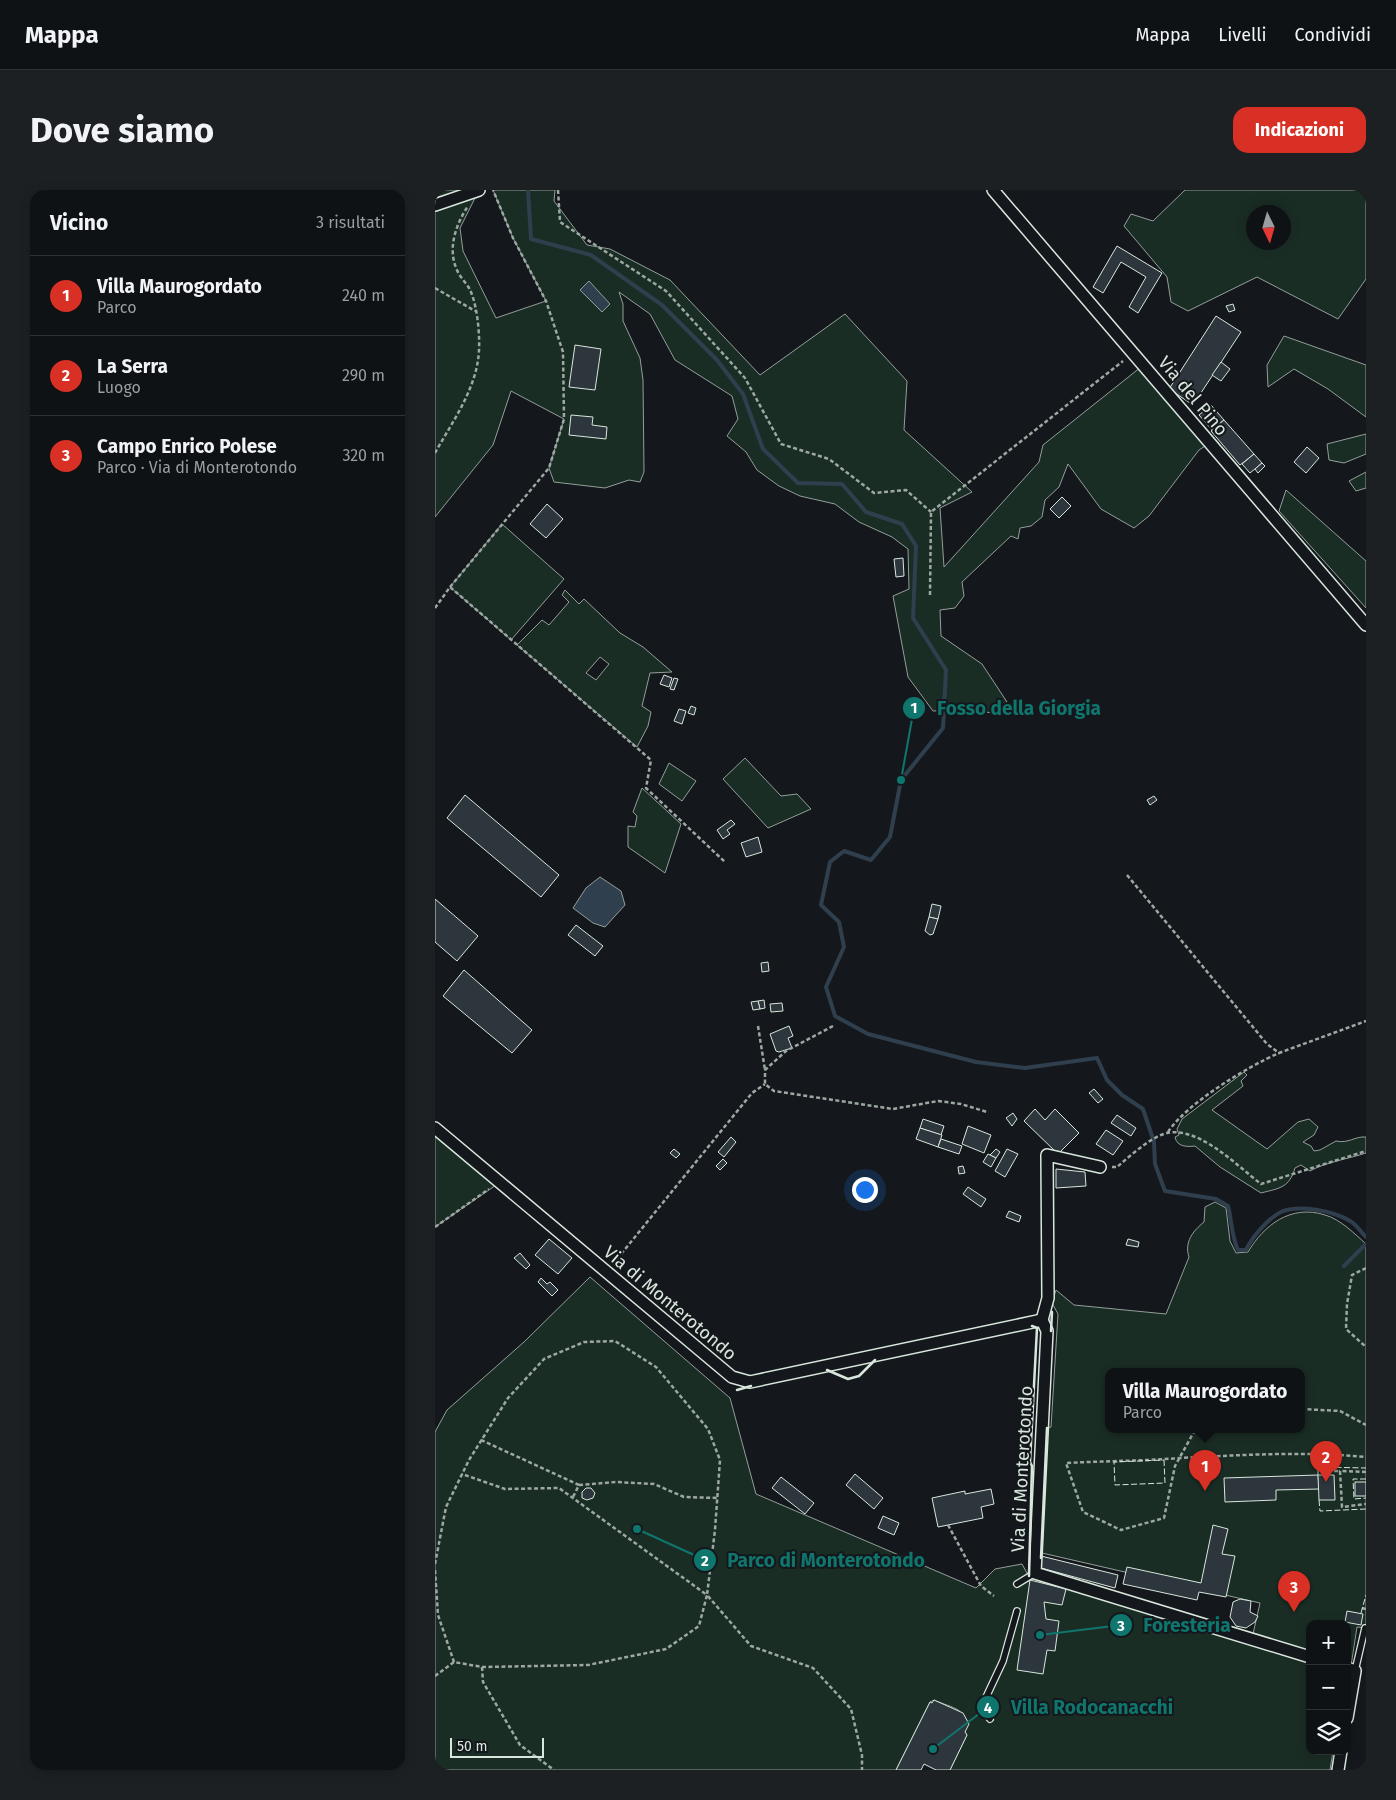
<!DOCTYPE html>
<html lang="it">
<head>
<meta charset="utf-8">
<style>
  :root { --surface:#0f1215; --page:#1d2022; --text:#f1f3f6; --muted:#9b9ea0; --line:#2f3234; --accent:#d93025 }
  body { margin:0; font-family:"Fira Sans",sans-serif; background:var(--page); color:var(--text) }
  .controls { position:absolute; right:15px; bottom:15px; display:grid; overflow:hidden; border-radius:10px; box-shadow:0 2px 12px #0003 }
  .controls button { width:45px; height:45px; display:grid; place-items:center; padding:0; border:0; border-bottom:1px solid var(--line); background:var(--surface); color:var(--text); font:25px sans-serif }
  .compass { position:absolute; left:811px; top:15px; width:45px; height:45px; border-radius:50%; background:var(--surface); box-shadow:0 2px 12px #0003; rotate:175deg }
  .scale { position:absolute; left:15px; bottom:12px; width:94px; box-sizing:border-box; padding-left:5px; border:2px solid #d8e6dc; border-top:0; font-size:14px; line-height:18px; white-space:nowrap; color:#d8e6dc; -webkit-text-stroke:4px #14181c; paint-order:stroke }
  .you { position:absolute; left:429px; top:999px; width:18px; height:18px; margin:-12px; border:4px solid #fff; border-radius:50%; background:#1a73e8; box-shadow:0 0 0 8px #1a73e833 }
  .badge { display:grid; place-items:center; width:32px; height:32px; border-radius:50%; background:var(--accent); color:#fff; font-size:16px; font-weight:700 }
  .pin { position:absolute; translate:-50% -41px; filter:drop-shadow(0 1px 2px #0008) }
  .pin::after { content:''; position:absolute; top:26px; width:18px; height:15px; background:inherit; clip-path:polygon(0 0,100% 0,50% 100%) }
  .popup { position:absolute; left:670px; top:1178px; width:200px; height:65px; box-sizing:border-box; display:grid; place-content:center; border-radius:10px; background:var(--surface); filter:drop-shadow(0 1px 4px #0005); font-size:16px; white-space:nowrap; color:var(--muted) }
  .popup b { font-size:19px; color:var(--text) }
  .popup::after { content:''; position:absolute; left:50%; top:100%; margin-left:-10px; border:10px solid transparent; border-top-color:var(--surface) }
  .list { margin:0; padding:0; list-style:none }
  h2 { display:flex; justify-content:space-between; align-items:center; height:65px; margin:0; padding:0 20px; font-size:21px }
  h2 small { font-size:16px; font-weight:400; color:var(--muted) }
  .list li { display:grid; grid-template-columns:32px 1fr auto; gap:15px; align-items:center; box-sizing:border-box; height:80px; padding:0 20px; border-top:1px solid var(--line) }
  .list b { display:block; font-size:19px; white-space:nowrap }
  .list p { margin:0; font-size:16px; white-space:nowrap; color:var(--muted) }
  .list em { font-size:16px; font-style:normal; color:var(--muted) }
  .icon { flex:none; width:28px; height:28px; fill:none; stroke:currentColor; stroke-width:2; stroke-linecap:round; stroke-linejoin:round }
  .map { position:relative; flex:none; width:931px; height:1580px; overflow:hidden; border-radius:15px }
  header { display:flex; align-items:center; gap:30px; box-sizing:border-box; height:70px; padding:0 25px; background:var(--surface); border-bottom:1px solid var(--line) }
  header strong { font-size:24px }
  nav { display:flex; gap:28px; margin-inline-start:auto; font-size:18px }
  .intro { display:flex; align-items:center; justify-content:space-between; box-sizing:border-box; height:120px; padding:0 30px }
  h1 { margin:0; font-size:35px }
  .button { padding:12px 22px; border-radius:15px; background:var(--accent); color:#fff; font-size:18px; font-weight:700 }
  main { display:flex; gap:30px; padding:0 30px }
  aside { flex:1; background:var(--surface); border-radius:15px; box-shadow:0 2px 12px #0003 }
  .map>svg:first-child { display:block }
  .green { fill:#1a2d24; stroke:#939e99; fill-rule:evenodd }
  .water { fill:#2f3f4d; stroke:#939e99 }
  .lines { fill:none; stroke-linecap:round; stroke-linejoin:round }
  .stream { stroke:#2f3f4d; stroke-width:4 }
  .building { fill:#2c363c; stroke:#d8e6dc }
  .service-casing { stroke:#d8e6dc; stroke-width:8 }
  .minor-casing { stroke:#d8e6dc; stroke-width:14 }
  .path { stroke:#9da8a2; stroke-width:2.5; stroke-dasharray:4 2.5; stroke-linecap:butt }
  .service { stroke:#14181c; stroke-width:5.5 }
  .minor { stroke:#14181c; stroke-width:11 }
  .fence { stroke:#d8e6dc; stroke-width:1; stroke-dasharray:6 2.5; stroke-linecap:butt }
  .wall { stroke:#d8e6dc; stroke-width:2.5 }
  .labels { text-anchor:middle; stroke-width:4; stroke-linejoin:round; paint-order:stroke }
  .street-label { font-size:18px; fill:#d8e6dc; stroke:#14181c }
  .leader { fill:none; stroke:#0f766e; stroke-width:2 }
  .callout-dot { fill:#0f766e; stroke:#14181c; stroke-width:2 }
  .mark-label { font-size:15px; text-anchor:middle; font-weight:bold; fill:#fff }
  .callout-label { font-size:19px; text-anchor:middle; font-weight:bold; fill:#0f766e; stroke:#14181c; stroke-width:4; stroke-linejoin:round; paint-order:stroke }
</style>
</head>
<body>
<header>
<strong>Mappa</strong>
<nav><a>Mappa</a><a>Livelli</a><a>Condividi</a></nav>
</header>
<div class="intro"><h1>Dove siamo</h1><a class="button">Indicazioni</a></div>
<main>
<aside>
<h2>Vicino<small>3 risultati</small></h2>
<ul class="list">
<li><span class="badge">1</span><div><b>Villa Maurogordato</b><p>Parco</p></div><em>240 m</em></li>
<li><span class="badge">2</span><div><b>La Serra</b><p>Luogo</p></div><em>290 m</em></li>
<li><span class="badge">3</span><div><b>Campo Enrico Polese</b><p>Parco · Via di Monterotondo</p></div><em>320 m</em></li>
</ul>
</aside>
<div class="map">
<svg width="931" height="1580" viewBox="0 0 931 1580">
  <rect width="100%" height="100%" fill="#14181c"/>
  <g class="green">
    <path d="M0 0H44L25 38 28 61 61 128 111 111 78 48 58 0H120L119 11 152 55 175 59 235 90 325 185 410 124 472 191 469 240 537 302 505 318 509 377 604 272 608 255 706 177 775 253 764 260 714 326 699 338 666 319 633 274 624 297 610 310 607 327 596 336 585 338 583 349 576 346 527 392 529 406 520 418 505 420 506 446 547 474 572 512 557 523 540 520 498 521 473 487 458 406 474 399 473 359 457 347 424 332 400 314 365 306 344 296 322 280 311 262 292 246 303 229 297 206 240 170 215 124 184 102 188 114V131L205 168 208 190 209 282 205 292 194 290 170 298 119 292 114 278 129 229 76 201 58 255 0 327Z"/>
    <path d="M750 0H931V89L903 129 822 87 753 121 736 112 732 87 689 36 696 24 718 31ZM818 22H848V52H818Z"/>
    <path d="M849 146 931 175V227L893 199 859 179 833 197 832 175Z"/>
    <path d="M931 244V264L909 273 894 270 892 254Z"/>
    <path d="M931 282V298L921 301 914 291Z"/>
    <path d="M851 300 931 371V418L844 321Z"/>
    <path d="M67 334 129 389 76 450 15 397Z"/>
    <path d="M130 400 144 414 149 409 185 443 208 457 237 482 215 483 207 516 216 522 213 536 202 557 82 455 107 430 114 435 134 412 127 405ZM165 467 174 474 161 490 151 483Z"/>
    <path d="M310 568 346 606 362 604 376 619 333 638 288 589Z"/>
    <path d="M234 573 261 591 247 611 224 594Z"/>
    <path d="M207 598 246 634 230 683 193 657V636L200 637 202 626 198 622Z"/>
    <path d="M809 882 812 885 806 891 808 896 777 920 832 959 863 932 874 929 883 937 879 945 868 952 876 956 879 961 885 960 901 951C913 954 920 946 931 947V963C913 969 891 972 875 981L866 975 860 978C854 998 845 998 826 1003L785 977 760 956C752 957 742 957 740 947L744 945 742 939 747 929Z"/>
    <path d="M0 938 64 993 0 1037Z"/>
    <path d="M780 1012 791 1018 795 1051 801 1063 813 1062C829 1035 856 1014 890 1025 905 1029 920 1044 931 1054V1438L922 1437 916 1476 912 1475V1434H875V1463L818 1444 825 1413 607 1363 612 1238 616 1237 623 1124 617 1113 621 1100 639 1115 731 1124 754 1067C749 1052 758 1041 769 1032L770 1017ZM674 1182H866V1240H674Z"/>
    <path d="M155 1087 295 1208 321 1304 541 1398 560 1379 587 1374 592 1383 875 1473V1561H898L895 1580H515L532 1545 530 1542C533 1517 519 1519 499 1510L495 1512 461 1580H0V1242L12 1220 89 1152Z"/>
  </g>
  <g class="water">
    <path d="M154 91 175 114 167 122 145 100Z"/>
    <path d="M165 687 186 701 190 715 170 737 158 733 138 718 151 698Z"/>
  </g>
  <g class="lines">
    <g class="stream">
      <path d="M93 0 96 49 156 65 227 115 282 170 308 204 328 259 363 293 407 294 431 322 467 334 481 356 478 428 511 480 508 538 466 590 455 647 436 670 409 661 395 672 386 715 404 732 409 757 391 797 400 826 433 844 541 872 590 878 662 868 672 890 687 905 708 919 719 952 720 974 730 1001 781 1009 793 1016C797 1031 796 1045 803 1060H811C817 1047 834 1027 848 1021 866 1015 899 1021 915 1031 921 1034 926 1042 931 1047"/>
      <path d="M909 1076 931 1054"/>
    </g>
  </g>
  <g class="building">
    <path d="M682 56 727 83 703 123 694 117 711 87 686 72 668 103 658 97Z"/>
    <path d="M798 114 800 120 794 122 791 116Z"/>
    <path d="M781 126 806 142 758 215 734 199Z"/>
    <path d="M140 155 166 159 160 200 134 197Z"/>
    <path d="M786 172 795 179 786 191 777 185Z"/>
    <path d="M776 215 789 230 777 240 764 225Z"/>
    <path d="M136 225 158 227 157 235 172 237 171 249 134 245Z"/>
    <path d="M789 230 819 264 805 275 776 241Z"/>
    <path d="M872 257 884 268 871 283 859 272Z"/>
    <path d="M819 264 827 273 815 283 807 274Z"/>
    <path d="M827 273 830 276 823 283 820 279Z"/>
    <path d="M627 307 636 316 624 328 615 319Z"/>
    <path d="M112 314 128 329 111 348 95 334Z"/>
    <path d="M468 368 469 386 461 387 459 369Z"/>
    <path d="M229 485 237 488 234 497 225 494Z"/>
    <path d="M239 488 243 489 239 500 235 499Z"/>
    <path d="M256 516 261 518 259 525 253 523Z"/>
    <path d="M244 519 251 521 247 534 239 531Z"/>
    <path d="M30 605 124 685 106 707 12 628Z"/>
    <path d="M719 606 722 610 715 615 712 610Z"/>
    <path d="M296 630 300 634 292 640 295 644 288 649 282 640Z"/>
    <path d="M323 647 327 662 311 667 306 653Z"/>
    <path d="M0 709 43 746 22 771 0 752Z"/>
    <path d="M497 714 506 716 503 729 494 727Z"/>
    <path d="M494 727 503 729 498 744 495 745 490 741Z"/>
    <path d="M141 735 168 756 160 766 133 745Z"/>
    <path d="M333 772 334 781 327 782 326 773Z"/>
    <path d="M29 780 97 840 77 863 8 806Z"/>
    <path d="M329 810 330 818 325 819 323 811Z"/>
    <path d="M323 811 325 819 318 820 316 812Z"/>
    <path d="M347 813 348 821 336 822 335 814Z"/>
    <path d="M354 836 358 846 353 848 357 858 344 862 341 861 335 844Z"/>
    <path d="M659 899 668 909 663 913 654 903Z"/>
    <path d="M600 919 610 930 620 919 644 943 623 964 589 931Z"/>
    <path d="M578 923 582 929 577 936 571 928Z"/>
    <path d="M682 925 701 938 696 946 676 933Z"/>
    <path d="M488 929 509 936 506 945 485 938Z"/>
    <path d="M533 936 556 945 549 963 527 954Z"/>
    <path d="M485 938 507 945 503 957 481 949Z"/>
    <path d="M671 940 688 951 678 965 661 954Z"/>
    <path d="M296 947 301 952 289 967 283 962Z"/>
    <path d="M506 949 527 956 524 964 503 957Z"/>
    <path d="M239 959 245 964 241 968 235 963Z"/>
    <path d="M561 959 565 962 561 968 555 965Z"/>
    <path d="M572 959 583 964 570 987 560 981Z"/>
    <path d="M553 964 561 968 556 977 548 972Z"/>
    <path d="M288 969 292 973 285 980 281 976Z"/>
    <path d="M528 976 530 983 524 984 523 977Z"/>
    <path d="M621 979 650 982 651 996 621 998Z"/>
    <path d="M533 997 551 1009 546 1017 528 1004Z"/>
    <path d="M574 1021 586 1026 584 1032 571 1027Z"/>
    <path d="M114 1049 137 1068 123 1084 100 1065Z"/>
    <path d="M693 1049 704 1052 703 1057 691 1055Z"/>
    <path d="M85 1063 95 1075 91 1079 79 1068Z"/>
    <path d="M106 1088 112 1094 115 1092 123 1100 117 1106 103 1092Z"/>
    <path d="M420 1284 448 1308 439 1319 411 1295Z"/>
    <path d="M883 1285 884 1299 841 1300V1310L790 1312 789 1288Z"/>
    <path d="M883 1285H899L900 1310H884Z"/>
    <path d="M346 1287 379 1313 370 1324 337 1298Z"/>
    <rect x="920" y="1292" width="11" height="14"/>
    <path d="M151 1298H156L160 1303 158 1308 152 1310 147 1308V1302Z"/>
    <path d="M556 1299 559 1314 546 1317 548 1328 503 1337 497 1308 530 1301V1304Z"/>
    <path d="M448 1326 464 1333 459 1345 443 1338Z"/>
    <path d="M778 1335 793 1339 787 1364 800 1366 791 1407 764 1402 762 1410 688 1394 692 1377 766 1393Z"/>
    <path d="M606 1366 683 1385 680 1398 606 1378Z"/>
    <path d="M595 1390 631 1399 627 1415 609 1412 611 1429 624 1431 620 1461 612 1460 608 1484 582 1480Z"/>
    <path d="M805 1409 816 1411 815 1422 823 1426 820 1432 811 1438 801 1436 795 1427 798 1412Z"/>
    <path d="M912 1421 928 1424 926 1435 910 1432Z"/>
    <path d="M499 1510 528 1523 534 1534 530 1542 532 1545 515 1580H501L489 1574 486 1580H461L495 1512 497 1513Z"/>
  </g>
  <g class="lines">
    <defs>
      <g id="service">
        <path d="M582 1394 600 1383"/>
        <path d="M920 1481 930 1438"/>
        <path d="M555 1529 546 1518 568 1471 582 1421"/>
      </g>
      <g id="minor">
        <path d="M558 0 931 435"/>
        <path d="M0 15 44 0"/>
        <path d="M0 938 297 1187 315 1192 607 1130 612 1141 600 1383 875 1467"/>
        <path d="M607 1130 613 1108 612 965 665 977"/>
        <path d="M912 1478 920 1481 912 1528"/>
        <path d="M903 1580 906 1561"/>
      </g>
    </defs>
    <use href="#service" class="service-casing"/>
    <use href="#minor" class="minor-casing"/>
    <g class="path">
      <path d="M123 0 125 32 231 101 310 188 346 254 394 269 439 303 471 300 496 322"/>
      <path d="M0 98 40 121"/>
      <path d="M0 263C16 234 38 204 43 170 46 152 43 119 36 102 33 94 25 88 22 80 12 59 21 34 33 16"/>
      <path d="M15 397 114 278 129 229 128 162 111 111 78 48 58 0"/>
      <path d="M495 405 496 322 688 171"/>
      <path d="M0 418 15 397 216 570 211 598 290 672"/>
      <path d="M692 685 832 854 844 863 931 831"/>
      <path d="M323 836 330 880"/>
      <path d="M398 836 351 861 330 880V894L339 901 458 919 503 911 526 914 552 922"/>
      <path d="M733 942C752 913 812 877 844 863"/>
      <path d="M677 977H682C695 966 710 952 726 945 759 931 801 975 826 994L931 961"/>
      <path d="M0 1037 54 999"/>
      <path d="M178 1074 317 903 330 894"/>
      <path d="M931 1078 917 1085 912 1114 911 1139 931 1157"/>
      <path d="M866 1219 905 1221 931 1235"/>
      <path d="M760 1240 740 1276 729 1328 686 1340 648 1322 631 1273C669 1271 707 1271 745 1268 808 1265 868 1261 931 1267"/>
      <path d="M46 1250 144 1295 138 1307"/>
      <path d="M886 1281H905"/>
      <path d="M931 1282 905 1281 907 1317 931 1314"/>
      <path d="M144 1295 181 1292 219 1294 249 1307 283 1308"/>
      <path d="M513 1335 546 1396 559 1406"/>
      <path d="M0 1374 11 1317 34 1270 73 1208 109 1169 149 1152 180 1151 221 1177 273 1239 285 1270 280 1340 272 1405 316 1456 378 1478 416 1519 427 1565V1580"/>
      <path d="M0 1380 3 1425 19 1472"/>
      <path d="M927 1418 931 1419"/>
      <path d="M47 1477 48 1492 85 1555 119 1580"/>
      <path d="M0 1486 19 1472 47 1477 153 1475 231 1459 264 1436 272 1405 124 1298 70 1299 27 1284"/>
    </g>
    <use href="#service" class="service"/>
    <use href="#minor" class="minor"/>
    <g class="fence">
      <path d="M729 1270 730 1293 680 1295 679 1272Z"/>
      <path d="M883 1285V1277L931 1278"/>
      <path d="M931 1289H918L919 1309 931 1308"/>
      <path d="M884 1310 885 1321 931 1319"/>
      <path d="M926 1423 931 1405"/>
    </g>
    <g class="wall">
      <path d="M616 1141 617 1122"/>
      <path d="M392 1180 413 1189 424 1186 440 1170"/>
      <path d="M302 1200 316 1196"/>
      <path d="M606 1368 612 1238"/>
      <path d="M594 1386 597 1276 595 1272 602 1138 597 1136"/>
    </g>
  </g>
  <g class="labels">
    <g class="street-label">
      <text transform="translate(758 206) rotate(50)" y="6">Via del Pino</text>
      <text transform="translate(235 1113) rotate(40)" y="6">Via di Monterotondo</text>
      <text transform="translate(587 1279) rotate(-87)" y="6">Via di Monterotondo</text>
    </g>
  </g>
  <path class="leader" d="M466 590L479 518M202 1339L270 1370M605 1445L686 1435M498 1559L553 1517"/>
  <g class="callout-dot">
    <circle cx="466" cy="590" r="5"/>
    <circle cx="202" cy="1339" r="5"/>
    <circle cx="605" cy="1445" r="5"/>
    <circle cx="498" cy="1559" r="5"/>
    <circle cx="479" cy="518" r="12"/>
    <circle cx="270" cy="1370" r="12"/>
    <circle cx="686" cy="1435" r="12"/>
    <circle cx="553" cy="1517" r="12"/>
  </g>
  <g class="mark-label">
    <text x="479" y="523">1</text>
    <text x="270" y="1376">2</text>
    <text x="686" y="1441">3</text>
    <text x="553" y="1523">4</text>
  </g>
  <g class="callout-label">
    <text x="584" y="525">Fosso della Giorgia</text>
    <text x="391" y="1377">Parco di Monterotondo</text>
    <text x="752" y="1442">Foresteria</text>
    <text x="657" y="1524">Villa Rodocanacchi</text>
  </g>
</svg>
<div class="controls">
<button>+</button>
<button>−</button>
<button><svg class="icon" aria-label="layers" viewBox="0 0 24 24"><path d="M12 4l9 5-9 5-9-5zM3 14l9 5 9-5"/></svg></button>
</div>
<svg class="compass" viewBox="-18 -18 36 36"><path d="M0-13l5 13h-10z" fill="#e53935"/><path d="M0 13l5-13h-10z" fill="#9b9ea0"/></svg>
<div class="scale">50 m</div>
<div class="you"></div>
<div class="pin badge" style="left:770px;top:1301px">1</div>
<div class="popup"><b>Villa Maurogordato</b>Parco</div>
<div class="pin badge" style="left:891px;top:1292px">2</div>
<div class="pin badge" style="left:859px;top:1422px">3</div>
</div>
</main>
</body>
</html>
